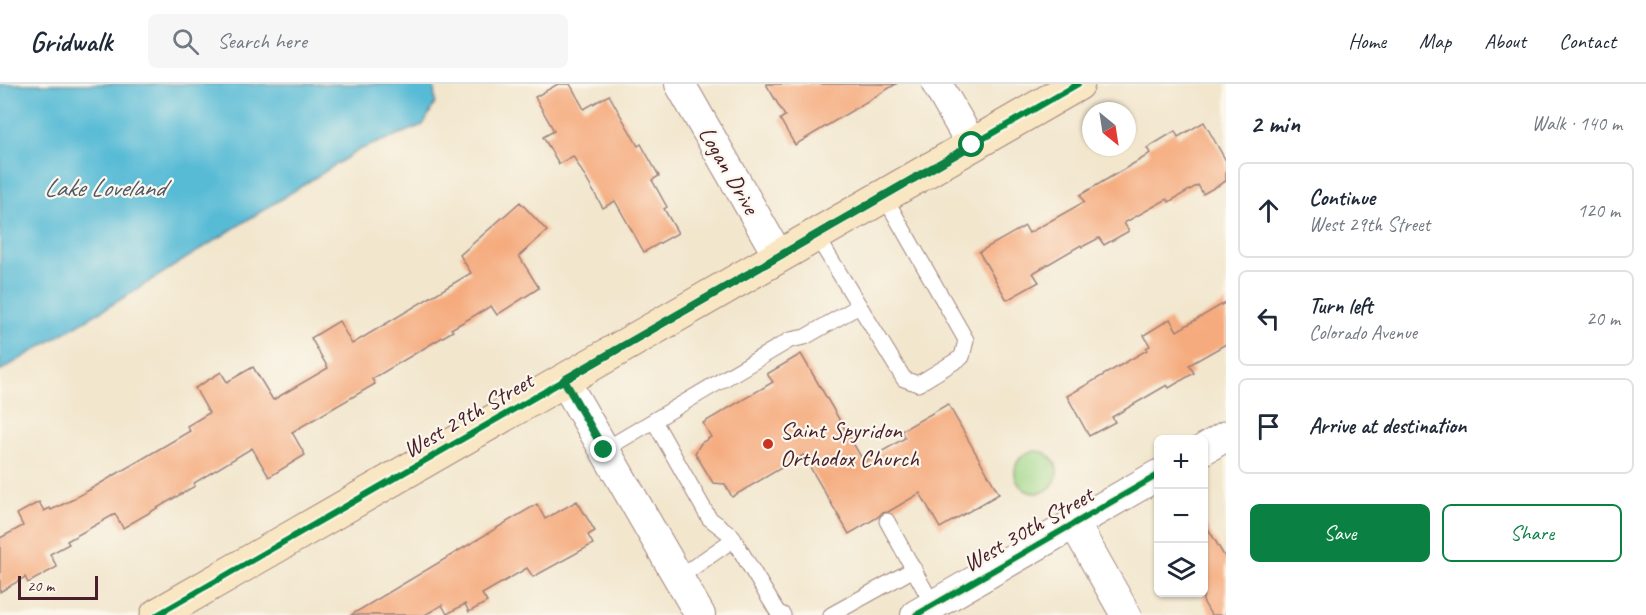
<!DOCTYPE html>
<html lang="en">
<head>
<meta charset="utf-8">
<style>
  :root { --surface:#fff; --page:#f6f6f7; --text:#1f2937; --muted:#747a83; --line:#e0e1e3; --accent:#0b8043 }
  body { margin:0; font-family:Caveat,sans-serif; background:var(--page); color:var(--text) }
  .controls { position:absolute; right:18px; bottom:18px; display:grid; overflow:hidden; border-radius:9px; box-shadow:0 2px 4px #0004 }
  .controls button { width:54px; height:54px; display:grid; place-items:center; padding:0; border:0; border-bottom:2px solid var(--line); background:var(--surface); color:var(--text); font:30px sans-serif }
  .compass { position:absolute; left:1082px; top:18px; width:54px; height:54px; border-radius:50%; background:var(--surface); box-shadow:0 2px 4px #0004; rotate:150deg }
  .scale { position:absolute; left:18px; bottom:15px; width:80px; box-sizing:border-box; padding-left:6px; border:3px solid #4a1f2b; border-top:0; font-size:16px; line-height:21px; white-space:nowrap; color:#4a1f2b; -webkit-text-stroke:4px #fbf7ec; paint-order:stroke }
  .stop { position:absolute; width:18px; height:18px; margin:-14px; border:4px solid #0b8043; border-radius:50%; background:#fff }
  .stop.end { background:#0b8043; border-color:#fff; box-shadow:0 2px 6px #0008 }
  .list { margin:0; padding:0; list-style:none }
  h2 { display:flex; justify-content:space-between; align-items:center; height:78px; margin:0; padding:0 24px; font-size:26px }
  h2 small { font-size:20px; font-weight:400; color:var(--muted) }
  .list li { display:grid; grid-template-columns:39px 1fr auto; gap:18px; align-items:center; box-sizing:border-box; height:96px; margin:0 12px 12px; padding:0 12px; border:2px solid var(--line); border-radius:9px }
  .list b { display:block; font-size:22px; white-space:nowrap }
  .list p { margin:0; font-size:20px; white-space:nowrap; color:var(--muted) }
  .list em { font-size:20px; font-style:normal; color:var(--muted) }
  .actions { display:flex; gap:12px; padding:18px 24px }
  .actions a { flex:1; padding:14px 0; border:2px solid var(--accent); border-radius:9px; text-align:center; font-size:21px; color:var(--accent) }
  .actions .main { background:var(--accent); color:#fff }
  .icon { flex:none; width:33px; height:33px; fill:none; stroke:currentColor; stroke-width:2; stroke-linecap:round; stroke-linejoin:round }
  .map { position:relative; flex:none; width:1226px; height:531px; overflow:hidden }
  header { display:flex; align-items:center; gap:36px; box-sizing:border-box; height:84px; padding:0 30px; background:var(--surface); border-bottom:2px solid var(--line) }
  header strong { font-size:28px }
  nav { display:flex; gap:33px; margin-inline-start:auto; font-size:21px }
  .search { width:420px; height:54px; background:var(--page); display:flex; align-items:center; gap:15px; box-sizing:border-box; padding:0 21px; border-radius:9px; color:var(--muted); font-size:22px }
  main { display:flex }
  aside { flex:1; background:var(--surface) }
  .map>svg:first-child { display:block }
  .green { fill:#9fd587; stroke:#747a59; stroke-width:1.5 }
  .water { fill:#58bbd6; stroke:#516d80; stroke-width:1.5 }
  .building { fill:#f5ab7e }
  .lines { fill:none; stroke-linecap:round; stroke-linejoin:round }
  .lane-casing { stroke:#9e827c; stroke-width:17 }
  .street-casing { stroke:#9e827c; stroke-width:32 }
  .secondary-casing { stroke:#9e827c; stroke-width:35 }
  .lane { stroke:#fff; stroke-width:15 }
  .street { stroke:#fff; stroke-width:30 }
  .secondary { stroke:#f9e7c3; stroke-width:33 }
  .cycleway-casing { stroke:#fbf7ec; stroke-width:10 }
  .cycleway { stroke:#00873e; stroke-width:6 }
  .route { stroke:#0b8043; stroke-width:8 }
  .poi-dot { fill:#c8321e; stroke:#fbf7ec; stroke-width:2 }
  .labels { text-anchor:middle; stroke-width:4.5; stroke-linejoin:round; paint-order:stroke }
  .street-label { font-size:24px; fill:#4a1f2b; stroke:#fbf7ec }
  .poi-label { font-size:24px; fill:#4a1f2b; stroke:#fbf7ec; text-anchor:start }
  .water-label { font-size:26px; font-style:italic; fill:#4f5667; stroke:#fbf7ec }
</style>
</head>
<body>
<header>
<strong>Gridwalk</strong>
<div class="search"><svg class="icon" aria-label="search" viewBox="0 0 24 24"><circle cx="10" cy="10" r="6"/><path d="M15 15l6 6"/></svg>Search here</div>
<nav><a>Home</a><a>Map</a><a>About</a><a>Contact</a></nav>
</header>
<main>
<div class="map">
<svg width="1226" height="531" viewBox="0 0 1226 531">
  <rect width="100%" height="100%" fill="#fbf7ec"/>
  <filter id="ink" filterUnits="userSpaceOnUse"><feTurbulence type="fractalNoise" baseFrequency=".0167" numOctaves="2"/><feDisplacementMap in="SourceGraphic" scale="12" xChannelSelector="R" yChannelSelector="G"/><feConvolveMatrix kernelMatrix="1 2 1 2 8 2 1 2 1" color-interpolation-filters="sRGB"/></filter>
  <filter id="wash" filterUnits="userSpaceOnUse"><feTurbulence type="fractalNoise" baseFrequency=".008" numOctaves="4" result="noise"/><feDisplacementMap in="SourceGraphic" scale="24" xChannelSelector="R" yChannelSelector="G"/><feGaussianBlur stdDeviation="1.35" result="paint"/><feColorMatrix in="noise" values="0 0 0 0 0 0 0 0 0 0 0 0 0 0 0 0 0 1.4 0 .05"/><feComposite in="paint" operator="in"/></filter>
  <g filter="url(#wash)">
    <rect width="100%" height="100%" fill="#f2e6cd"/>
    <circle class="green" cx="1036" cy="388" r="21"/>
    <path class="water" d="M0 0H434L435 19 423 41 359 66 123 214 0 287Z"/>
    <g id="blocks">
      <g class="building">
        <path d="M558 0H570L584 25 609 11 638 62 641 60 659 92 652 96 667 123 664 125 678 149 644 168 615 117 603 124 573 72 559 80 543 53 554 47 535 13Z"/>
        <path d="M766 0H896L795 61 780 35 785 32Z"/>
        <path d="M1204 38 1226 77V97L1203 110 1198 101 1169 118 1167 115 1124 139 1129 147 1104 161 1099 154 1082 163 1081 161 1033 189 1039 198 1007 216 979 168 1025 142 1029 149 1084 118 1080 111 1143 74 1150 69 1147 64 1175 47 1178 53Z"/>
        <path d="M520 118 547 147 519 172 539 204 497 231 491 222 451 245 453 247 372 295 375 300 292 348 305 371 269 393 252 364 194 399 195 402 123 444 115 430 67 457 69 460 50 470 57 483 28 499 25 493 0 508V454L23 442 17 430 39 418 44 427 50 424 51 426 72 416 190 347 187 342 209 329 195 304 221 288 227 298 253 283 273 316 328 284 311 254 339 237 352 260 471 189 460 171Z"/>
        <path d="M1226 218V260L1189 281 1194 289 1169 304 1167 301 1112 333 1115 338 1089 352 1067 312 1147 266 1146 264 1150 262 1144 251 1170 235 1177 247Z"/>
        <path d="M801 270 864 378 905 354 901 347 948 320 999 410 940 444 920 409 888 428 882 429 878 433 849 450 803 371 732 413 725 400 713 399 695 369 701 359 711 353 703 339 773 298 767 290Z"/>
        <path d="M577 417 595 447 588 451 593 460 533 493 527 484 482 510 487 518 469 528 465 520 447 530 442 521 425 531H351L537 420 545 435Z"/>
        <path d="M1203 436 1226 475V531H1211L1203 517Z"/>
      </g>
    </g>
  </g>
  <g filter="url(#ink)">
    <use href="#blocks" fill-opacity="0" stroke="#9e827c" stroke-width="1.5"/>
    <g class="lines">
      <defs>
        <g id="lane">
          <path d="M816 151 904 295 918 300 962 273 966 256 884 112"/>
          <path d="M654 337 709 434 731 451 778 529 783 531"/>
          <path d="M604 366 790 256 805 253 859 222"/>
          <path d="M887 437 933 521"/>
          <path d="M678 494 734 455"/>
          <path d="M831 531 914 485"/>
        </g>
        <g id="street">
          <path d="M680 0 779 173"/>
          <path d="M937 0 972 61"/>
          <path d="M564 296 700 531"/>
          <path d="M1204 365 1226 352"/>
          <path d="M1074 439 1126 531"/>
          <path d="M916 531 1158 391"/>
        </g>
        <path id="secondary" d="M157 531 1078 0"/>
      </defs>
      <use href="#lane" class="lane-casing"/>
      <use href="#street" class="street-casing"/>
      <use href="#secondary" class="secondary-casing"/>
      <use href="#lane" class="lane"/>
      <use href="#street" class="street"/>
      <use href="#secondary" class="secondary"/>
      <defs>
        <g id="cycleway">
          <path d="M157 531 1078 0"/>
          <path d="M916 531 1158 391"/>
        </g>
      </defs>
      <use href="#cycleway" class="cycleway-casing"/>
      <use href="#cycleway" class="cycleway"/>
    </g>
  </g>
  <g class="lines" filter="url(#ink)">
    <path class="route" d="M604 366 564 296 972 61"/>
  </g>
  <circle class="poi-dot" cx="768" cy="360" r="6"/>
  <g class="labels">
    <g class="street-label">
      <text transform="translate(729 86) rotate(60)" y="8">Logan Drive</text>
      <text transform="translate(468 331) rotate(-30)" y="8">West 29th Street</text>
      <text transform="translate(1028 445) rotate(-30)" y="8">West 30th Street</text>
    </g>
    <g class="poi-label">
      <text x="780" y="354">Saint Spyridon<tspan x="780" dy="28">Orthodox Church</tspan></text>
    </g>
    <g class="water-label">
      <text x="104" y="112">Lake Loveland</text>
    </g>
  </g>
</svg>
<div class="controls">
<button>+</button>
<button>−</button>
<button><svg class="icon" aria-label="layers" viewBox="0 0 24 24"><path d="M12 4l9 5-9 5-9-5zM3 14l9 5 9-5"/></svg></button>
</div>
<svg class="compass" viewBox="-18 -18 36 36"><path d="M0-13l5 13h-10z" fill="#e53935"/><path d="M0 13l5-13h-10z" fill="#747a83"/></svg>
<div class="scale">20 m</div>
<div class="stop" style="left:972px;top:61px"></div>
<div class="stop end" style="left:604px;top:366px"></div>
</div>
<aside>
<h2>2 min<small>Walk · 140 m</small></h2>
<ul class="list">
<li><svg class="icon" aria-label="ahead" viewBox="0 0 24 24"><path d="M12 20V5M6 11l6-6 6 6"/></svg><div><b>Continue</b><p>West 29th Street</p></div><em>120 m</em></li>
<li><svg class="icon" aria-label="left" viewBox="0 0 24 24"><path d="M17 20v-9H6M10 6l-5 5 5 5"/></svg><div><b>Turn left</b><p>Colorado Avenue</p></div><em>20 m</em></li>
<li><svg class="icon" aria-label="arrive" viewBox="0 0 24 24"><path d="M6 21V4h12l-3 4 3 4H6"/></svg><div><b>Arrive at destination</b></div></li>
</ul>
<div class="actions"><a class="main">Save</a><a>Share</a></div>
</aside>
</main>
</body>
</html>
